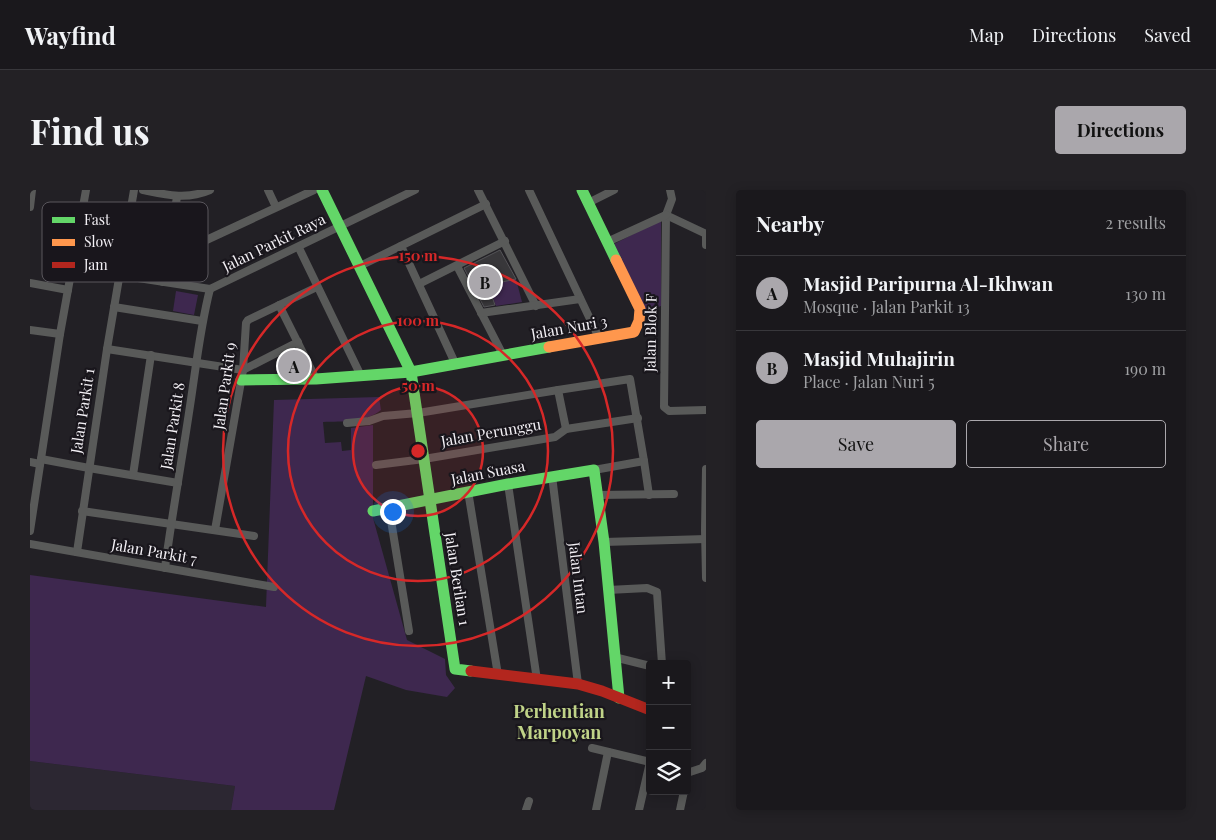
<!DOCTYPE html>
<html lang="en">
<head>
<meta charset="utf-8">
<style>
  :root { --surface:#1a181c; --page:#232125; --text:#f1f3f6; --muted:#9fa0a3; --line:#38373b; --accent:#aaa7ac }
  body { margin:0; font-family:"Playfair Display",serif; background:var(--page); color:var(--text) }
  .controls { position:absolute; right:15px; bottom:15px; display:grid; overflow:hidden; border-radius:5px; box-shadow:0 2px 12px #0003 }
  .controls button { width:45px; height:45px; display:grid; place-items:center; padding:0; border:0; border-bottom:1px solid var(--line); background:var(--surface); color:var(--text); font:25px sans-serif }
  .you { position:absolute; left:362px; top:321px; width:18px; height:18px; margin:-12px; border:4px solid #fff; border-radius:50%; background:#1a73e8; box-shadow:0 0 0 8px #1a73e833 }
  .badge { display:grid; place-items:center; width:32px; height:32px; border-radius:50%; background:var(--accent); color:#111; font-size:16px; font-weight:700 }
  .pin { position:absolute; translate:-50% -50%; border:2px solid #fff; box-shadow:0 1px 5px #0006 }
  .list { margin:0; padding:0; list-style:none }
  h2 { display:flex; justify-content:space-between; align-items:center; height:65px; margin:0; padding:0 20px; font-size:21px }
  h2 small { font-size:16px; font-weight:400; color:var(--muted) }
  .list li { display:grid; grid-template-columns:32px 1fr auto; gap:15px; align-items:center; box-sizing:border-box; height:75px; padding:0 20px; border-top:1px solid var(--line) }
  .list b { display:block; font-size:19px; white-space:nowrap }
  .list p { margin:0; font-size:16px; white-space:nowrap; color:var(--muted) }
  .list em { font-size:16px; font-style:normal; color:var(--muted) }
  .actions { display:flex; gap:10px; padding:15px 20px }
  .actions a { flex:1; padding:11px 0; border:1px solid var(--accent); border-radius:5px; text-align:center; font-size:18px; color:var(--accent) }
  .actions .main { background:var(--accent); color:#111 }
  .icon { flex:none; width:28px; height:28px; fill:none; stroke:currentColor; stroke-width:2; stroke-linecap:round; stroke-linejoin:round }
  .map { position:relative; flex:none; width:676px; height:620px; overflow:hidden; border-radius:5px }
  header { display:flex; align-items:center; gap:30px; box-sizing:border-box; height:70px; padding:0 25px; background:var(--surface); border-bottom:1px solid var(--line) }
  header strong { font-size:24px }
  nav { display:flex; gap:28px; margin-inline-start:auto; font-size:18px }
  .intro { display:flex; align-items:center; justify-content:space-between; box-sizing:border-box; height:120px; padding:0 30px }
  h1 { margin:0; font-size:35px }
  .button { padding:12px 22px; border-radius:5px; background:var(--accent); color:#111; font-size:18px; font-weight:700 }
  main { display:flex; gap:30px; padding:0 30px }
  aside { flex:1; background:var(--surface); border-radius:5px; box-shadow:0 2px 12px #0003 }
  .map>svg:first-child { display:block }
  .built { fill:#2c2732 }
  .green { fill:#3e284f }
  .building { fill:#38373a; stroke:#555458 }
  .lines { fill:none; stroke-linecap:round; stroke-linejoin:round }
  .street { stroke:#595a59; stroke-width:8 }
  .fast { stroke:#63d668; stroke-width:11 }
  .slow { stroke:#ff974d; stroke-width:11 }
  .jam { stroke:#b3261e; stroke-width:11 }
  .ring { fill:none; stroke:#d62828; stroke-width:2.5 }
  .labels { text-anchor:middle; stroke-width:4.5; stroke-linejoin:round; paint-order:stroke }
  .street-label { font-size:15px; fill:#f3f0f5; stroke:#19161c }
  .quarter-label { font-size:18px; font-weight:bold; fill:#c0d388; stroke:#19161c }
  .key { fill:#19161c; stroke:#5a575d; stroke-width:1 }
  .key-label { font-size:14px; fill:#f3f0f5 }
  .centre { fill:#d62828; stroke:#19161c; stroke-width:2.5 }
  .ring-label { font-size:15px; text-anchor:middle; font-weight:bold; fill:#d62828; stroke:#19161c; stroke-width:4.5; stroke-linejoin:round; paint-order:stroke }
</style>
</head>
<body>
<header>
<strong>Wayfind</strong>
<nav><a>Map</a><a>Directions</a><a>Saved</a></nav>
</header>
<div class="intro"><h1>Find us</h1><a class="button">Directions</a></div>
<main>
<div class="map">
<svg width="676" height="620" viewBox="0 0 676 620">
  <rect width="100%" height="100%" fill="#222025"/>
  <path class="built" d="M0 571 205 596 201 620H0Z"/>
  <g class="green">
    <path d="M631 30V116L613 122 580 56Z"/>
    <path d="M486 89 492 112 466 116 458 95Z"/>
    <path d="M146 101 168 105 164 125 143 121Z"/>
    <path d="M349 207 351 220C335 233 313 231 293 232L295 253 311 252 312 261 321 260V238L343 235V328L377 450 415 469 416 485 425 498 417 507 376 500 336 486 304 620H201L205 596 0 571V385L236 417 244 210Z"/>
  </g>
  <path class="building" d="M470 60 486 89 458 95 465 115 454 117 434 78Z"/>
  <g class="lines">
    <g class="street">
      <path d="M113 0C137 5 157 10 180 0"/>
      <path d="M238 0 246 17"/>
      <path d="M448 0 506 116"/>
      <path d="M499 0 569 148"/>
      <path d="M640 0 642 9 636 25 634 217 639 221 676 220"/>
      <path d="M558 13 584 0"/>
      <path d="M0 17 2 0"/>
      <path d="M636 25 676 44"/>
      <path d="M676 44V55"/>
      <path d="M140 48 170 53 284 0"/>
      <path d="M577 52 636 25"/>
      <path d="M371 56 425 173"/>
      <path d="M269 58 331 186"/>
      <path d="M330 76 456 14"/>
      <path d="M427 76 473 165"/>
      <path d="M43 78 180 99 385 0"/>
      <path d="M133 92 147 7"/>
      <path d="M0 93 38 100"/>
      <path d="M389 94 475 51"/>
      <path d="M249 115 286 189"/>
      <path d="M84 117 172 131"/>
      <path d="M451 123 550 109"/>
      <path d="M0 140 30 144"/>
      <path d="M77 159 213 180 268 152"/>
      <path d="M528 200 600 189 614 271 564 280"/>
      <path d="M317 233 339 231 353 226 388 223 528 200 536 239"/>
      <path d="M11 269 59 278 148 293"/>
      <path d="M614 271 619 305"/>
      <path d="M0 272 10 274"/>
      <path d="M346 275 394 269 525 247 536 239 608 228"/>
      <path d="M676 279 675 340 676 388"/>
      <path d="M103 285 121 165"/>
      <path d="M522 286 548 494"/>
      <path d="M478 294 507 490"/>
      <path d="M438 301 468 485"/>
      <path d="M568 305 644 304"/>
      <path d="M359 318 379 441"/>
      <path d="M52 321 224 346"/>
      <path d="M185 340 213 180 216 133 218 130 287 97"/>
      <path d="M0 341 30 144 56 0"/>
      <path d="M574 352 676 349"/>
      <path d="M0 354 244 397"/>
      <path d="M47 362 77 159 104 0"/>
      <path d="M135 378C142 324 152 270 160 216 166 177 170 138 180 99"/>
      <path d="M578 400 617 398 627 402 632 474"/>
      <path d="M584 467 620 476"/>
      <path d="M562 558 620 572"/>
      <path d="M657 583 672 578 676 573"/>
      <path d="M496 620 499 611"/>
      <path d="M566 620 578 562"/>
      <path d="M609 620 620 572"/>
      <path d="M650 620 654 601"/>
    </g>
    <g class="fast">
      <path d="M292 0 381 182 425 479 441 481"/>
      <path d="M552 0 586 70"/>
      <path d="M211 190 286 189 381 182 519 157"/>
      <path d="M343 321 478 294 564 280 574 352 589 508"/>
    </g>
    <path class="slow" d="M519 157 604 142 609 131 610 119 586 70"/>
    <path class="jam" d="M441 481 548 494 572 501 620 520"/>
  </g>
  <circle cx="388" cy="261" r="65" fill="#d62828" fill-opacity=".12"/>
  <g class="ring">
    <circle cx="388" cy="261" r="65"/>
    <circle cx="388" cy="261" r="130"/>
    <circle cx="388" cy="261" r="195"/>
  </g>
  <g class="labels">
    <g class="street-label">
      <text transform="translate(244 53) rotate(-26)" y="5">Jalan Parkit Raya</text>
      <text transform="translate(539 138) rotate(-10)" y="5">Jalan Nuri 3</text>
      <text transform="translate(621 143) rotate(-89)" y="5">Jalan Blok F</text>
      <text transform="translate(195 196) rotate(-82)" y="5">Jalan Parkit 9</text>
      <text transform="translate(53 221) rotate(-81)" y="5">Jalan Parkit 1</text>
      <text transform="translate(143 236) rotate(-81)" y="5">Jalan Parkit 8</text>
      <text transform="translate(461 243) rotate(-10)" y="5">Jalan Perunggu</text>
      <text transform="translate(458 283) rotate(-11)" y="5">Jalan Suasa</text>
      <text transform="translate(124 362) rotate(10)" y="5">Jalan Parkit 7</text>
      <text transform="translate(548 388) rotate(83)" y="5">Jalan Intan</text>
      <text transform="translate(427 389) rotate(81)" y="5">Jalan Berlian 1</text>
    </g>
    <g class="quarter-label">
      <text x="529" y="528">Perhentian<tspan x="529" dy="21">Marpoyan</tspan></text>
    </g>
  </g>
  <rect x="12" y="12" width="166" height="80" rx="8" class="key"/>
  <rect x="22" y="27" width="23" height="6" fill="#63d668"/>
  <rect x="22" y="49" width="23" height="7" fill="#ff974d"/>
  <rect x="22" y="72" width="23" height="6" fill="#b3261e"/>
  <g class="key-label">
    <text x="54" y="35">Fast</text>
    <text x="54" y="57">Slow</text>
    <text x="54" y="80">Jam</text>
  </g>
  <circle cx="388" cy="261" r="8" class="centre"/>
  <g class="ring-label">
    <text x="388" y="71">150 m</text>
    <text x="388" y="136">100 m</text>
    <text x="388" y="201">50 m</text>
  </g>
</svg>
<div class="controls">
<button>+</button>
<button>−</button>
<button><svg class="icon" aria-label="layers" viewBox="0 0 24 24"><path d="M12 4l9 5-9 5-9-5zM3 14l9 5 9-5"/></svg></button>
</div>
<div class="you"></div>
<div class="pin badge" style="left:264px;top:176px">A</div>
<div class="pin badge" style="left:455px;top:92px">B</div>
</div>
<aside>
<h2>Nearby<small>2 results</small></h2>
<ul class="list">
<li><span class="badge">A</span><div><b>Masjid Paripurna Al-Ikhwan</b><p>Mosque · Jalan Parkit 13</p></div><em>130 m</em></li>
<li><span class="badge">B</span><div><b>Masjid Muhajirin</b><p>Place · Jalan Nuri 5</p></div><em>190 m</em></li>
</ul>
<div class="actions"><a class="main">Save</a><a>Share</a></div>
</aside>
</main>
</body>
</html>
